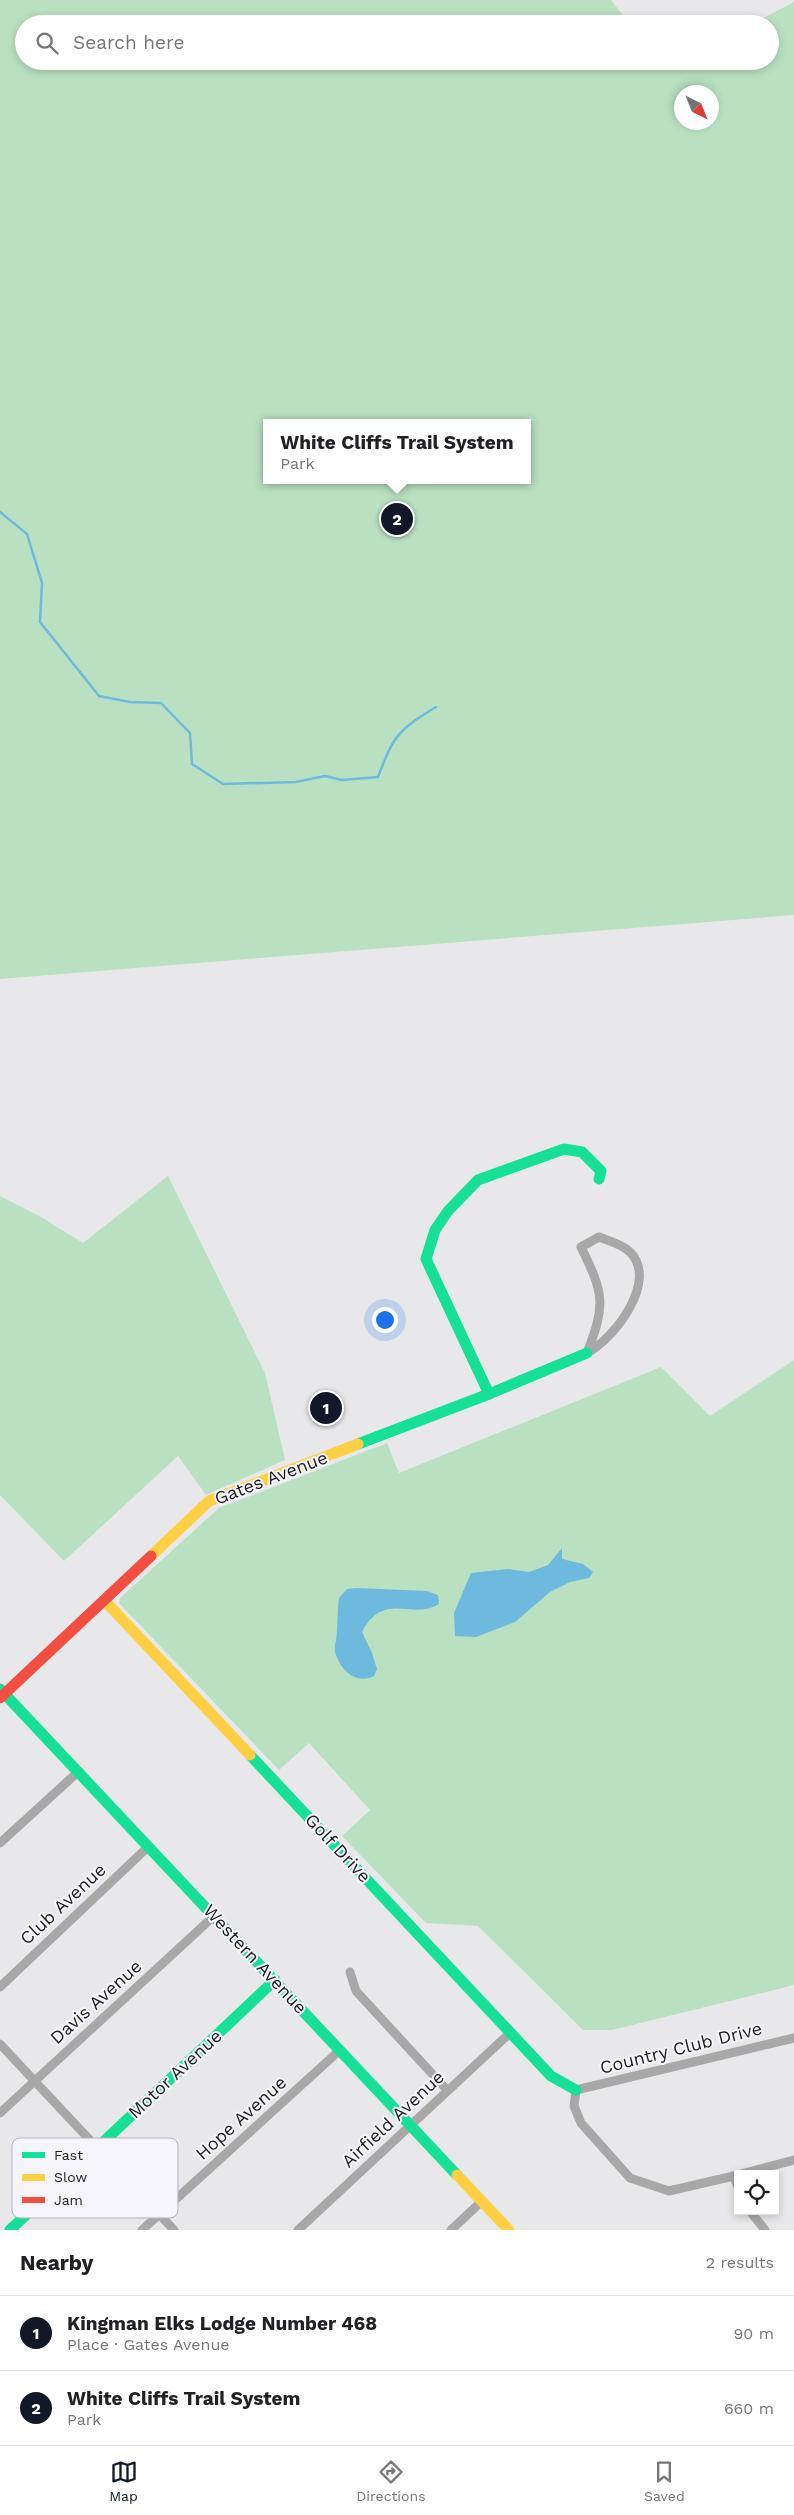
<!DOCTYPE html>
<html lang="en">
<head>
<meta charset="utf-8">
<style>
  :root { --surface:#fff; --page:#f2f2f2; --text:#202124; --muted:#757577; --line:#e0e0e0; --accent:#111827 }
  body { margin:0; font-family:"Work Sans",sans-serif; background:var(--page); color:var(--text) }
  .controls { position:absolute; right:15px; bottom:15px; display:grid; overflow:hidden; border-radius:0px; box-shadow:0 2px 8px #0003 }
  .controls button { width:45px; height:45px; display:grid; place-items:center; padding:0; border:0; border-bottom:1px solid var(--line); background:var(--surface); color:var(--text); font:25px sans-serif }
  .compass { position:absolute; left:674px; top:85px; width:45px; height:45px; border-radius:50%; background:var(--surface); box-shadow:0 2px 8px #0003; rotate:137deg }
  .you { position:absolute; left:384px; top:1319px; width:18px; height:18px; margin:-12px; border:4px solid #fff; border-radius:50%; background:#1a73e8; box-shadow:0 0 0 8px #1a73e833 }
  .badge { display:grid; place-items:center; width:32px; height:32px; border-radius:50%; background:var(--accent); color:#fff; font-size:16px; font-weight:700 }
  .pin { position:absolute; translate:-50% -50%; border:2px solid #fff; box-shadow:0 1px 5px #0006 }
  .popup { position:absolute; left:263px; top:419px; width:268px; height:65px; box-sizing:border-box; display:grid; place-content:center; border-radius:0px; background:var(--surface); filter:drop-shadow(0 1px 4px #0005); font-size:16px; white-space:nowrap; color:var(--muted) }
  .popup b { font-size:19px; color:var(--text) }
  .popup::after { content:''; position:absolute; left:50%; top:100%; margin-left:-10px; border:10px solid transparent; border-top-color:var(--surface) }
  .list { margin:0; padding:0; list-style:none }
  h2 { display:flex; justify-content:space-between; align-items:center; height:65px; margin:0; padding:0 20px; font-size:21px }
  h2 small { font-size:16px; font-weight:400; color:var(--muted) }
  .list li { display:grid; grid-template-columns:32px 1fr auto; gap:15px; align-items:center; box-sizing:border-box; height:75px; padding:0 20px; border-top:1px solid var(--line) }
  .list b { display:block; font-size:19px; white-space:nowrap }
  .list p { margin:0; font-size:16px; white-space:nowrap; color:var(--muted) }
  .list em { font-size:16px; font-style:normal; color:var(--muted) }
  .icon { flex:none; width:28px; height:28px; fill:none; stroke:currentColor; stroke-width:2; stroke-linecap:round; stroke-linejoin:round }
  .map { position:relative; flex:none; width:794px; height:2230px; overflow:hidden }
  .search { position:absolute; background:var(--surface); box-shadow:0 2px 8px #0003; left:15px; right:15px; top:15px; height:55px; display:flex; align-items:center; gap:12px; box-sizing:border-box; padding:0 18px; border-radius:28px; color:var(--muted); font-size:19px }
  .sheet { height:215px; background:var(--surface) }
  nav { display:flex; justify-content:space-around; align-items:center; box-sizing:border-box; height:70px; border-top:1px solid var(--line); background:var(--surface); font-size:14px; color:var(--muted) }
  nav a { display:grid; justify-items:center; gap:2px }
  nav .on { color:var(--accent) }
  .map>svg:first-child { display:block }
  .green { fill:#b9e0c1; fill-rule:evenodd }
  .water { fill:#6eb9de }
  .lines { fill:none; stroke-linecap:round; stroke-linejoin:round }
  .stream { stroke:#6eb9de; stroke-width:2.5 }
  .street { stroke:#a9a8a8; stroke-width:9 }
  .fast { stroke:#16e098; stroke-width:11 }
  .slow { stroke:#ffcf43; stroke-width:11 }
  .jam { stroke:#f24e42; stroke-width:11 }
  .labels { text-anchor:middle; stroke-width:4; stroke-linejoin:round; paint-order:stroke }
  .street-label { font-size:18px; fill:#1c1c1e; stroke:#f4f4fa }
  .key { fill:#f4f4fa; stroke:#b3b3b8; stroke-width:1 }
  .key-label { font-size:14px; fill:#1c1c1e }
</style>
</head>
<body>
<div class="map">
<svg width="794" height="2230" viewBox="0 0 794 2230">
  <rect width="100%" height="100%" fill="#e8e8eb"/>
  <g class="green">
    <path d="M0 0H611L630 24H24V61H660L666 68 679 61H770V24H752L794 2V915L0 979ZM682 92H712V122H682ZM267 423H527V480H267Z"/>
    <path d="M168 1176 265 1373 285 1460 206 1495 178 1456 64 1561 0 1495V1196L41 1217 83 1243Z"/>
    <path d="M794 1360V1985L612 2030H583L478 1926 426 1923 342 1836 370 1810 309 1743 279 1770 119 1603 120 1598 219 1508 387 1443 399 1473 661 1367 710 1416Z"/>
  </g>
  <g class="water">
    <path d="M562 1548V1559L583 1564 593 1572 589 1578 570 1582 550 1592 515 1622 476 1637 455 1636 454 1613 471 1573 508 1569 529 1572 548 1565Z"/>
    <path d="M357 1588 427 1591 438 1595 439 1604C412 1621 384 1590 362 1632L372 1653 377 1669 374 1676C356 1685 340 1670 335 1652 334 1649 335 1644 336 1641 338 1626 337 1613 339 1598L347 1589Z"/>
  </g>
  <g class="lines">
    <path class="stream" d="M0 512 27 534 42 583 40 622 99 696 130 702 161 703 190 733 192 764 223 784 296 782 325 776 342 780 378 777C394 735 398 730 436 707"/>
    <g class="street">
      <path d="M599 1237C609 1241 622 1244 630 1252 659 1281 614 1339 587 1353 606 1304 604 1294 581 1247Z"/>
      <path d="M0 1843 79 1771"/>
      <path d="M350 1972 356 1991 447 2090"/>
      <path d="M0 1987 149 1846"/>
      <path d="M0 2044 174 2230"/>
      <path d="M0 2113 214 1916"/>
      <path d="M741 2174 794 2160"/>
      <path d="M738 2175 669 2191 630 2178 581 2123 574 2106 576 2090 794 2038"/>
      <path d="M734 2176 738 2187"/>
      <path d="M750 2211 765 2230"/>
      <path d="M142 2230 340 2050"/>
      <path d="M298 2230 511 2032"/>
      <path d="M451 2230 482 2201"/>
    </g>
    <g class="fast">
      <path d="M489 1394 426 1259 435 1230 448 1211 478 1180 564 1149 582 1152 601 1171 599 1179"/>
      <path d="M358 1444 489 1394 587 1353"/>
      <path d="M0 1689 457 2175"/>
      <path d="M250 1755 551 2076 576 2090"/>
      <path d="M10 2230 275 1980"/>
    </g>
    <g class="slow">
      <path d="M151 1556 209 1501 358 1444"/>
      <path d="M105 1601 250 1755"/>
      <path d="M457 2175 509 2230"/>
    </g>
    <path class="jam" d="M0 1698 151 1556"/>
  </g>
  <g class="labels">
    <g class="street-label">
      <text transform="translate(271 1478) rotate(-21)" y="6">Gates Avenue</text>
      <text transform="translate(338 1848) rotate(47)" y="6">Golf Drive</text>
      <text transform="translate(63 1904) rotate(-43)" y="6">Club Avenue</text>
      <text transform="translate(255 1959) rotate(47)" y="6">Western Avenue</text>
      <text transform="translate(96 2002) rotate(-42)" y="6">Davis Avenue</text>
      <text transform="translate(681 2048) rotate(-14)" y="6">Country Club Drive</text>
      <text transform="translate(175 2074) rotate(-43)" y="6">Motor Avenue</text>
      <text transform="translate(241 2118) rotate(-42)" y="6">Hope Avenue</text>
      <text transform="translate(393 2119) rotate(-43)" y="6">Airfield Avenue</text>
    </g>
  </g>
  <rect x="12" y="2138" width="166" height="80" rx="8" class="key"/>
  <rect x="22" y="2152" width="23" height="6" fill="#16e098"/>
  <rect x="22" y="2174" width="23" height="7" fill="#ffcf43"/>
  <rect x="22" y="2197" width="23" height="6" fill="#f24e42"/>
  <g class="key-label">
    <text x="54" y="2160">Fast</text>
    <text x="54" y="2182">Slow</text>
    <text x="54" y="2205">Jam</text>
  </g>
</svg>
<div class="controls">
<button><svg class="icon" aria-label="locate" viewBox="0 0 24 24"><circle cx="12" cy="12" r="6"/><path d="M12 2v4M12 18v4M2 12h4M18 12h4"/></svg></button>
</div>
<svg class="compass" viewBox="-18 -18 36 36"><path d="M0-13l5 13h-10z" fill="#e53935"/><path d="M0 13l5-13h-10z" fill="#757577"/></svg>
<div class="you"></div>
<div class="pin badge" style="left:326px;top:1408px">1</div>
<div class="pin badge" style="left:397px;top:519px">2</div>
<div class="popup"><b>White Cliffs Trail System</b>Park</div>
<div class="search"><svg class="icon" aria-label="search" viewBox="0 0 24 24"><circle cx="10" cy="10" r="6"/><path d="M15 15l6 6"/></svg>Search here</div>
</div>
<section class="sheet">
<h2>Nearby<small>2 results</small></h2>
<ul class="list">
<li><span class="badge">1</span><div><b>Kingman Elks Lodge Number 468</b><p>Place · Gates Avenue</p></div><em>90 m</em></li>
<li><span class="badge">2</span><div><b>White Cliffs Trail System</b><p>Park</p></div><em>660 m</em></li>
</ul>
</section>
<nav>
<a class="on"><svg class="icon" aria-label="map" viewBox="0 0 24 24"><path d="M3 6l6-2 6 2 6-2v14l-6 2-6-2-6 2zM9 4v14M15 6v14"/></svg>Map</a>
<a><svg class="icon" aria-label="directions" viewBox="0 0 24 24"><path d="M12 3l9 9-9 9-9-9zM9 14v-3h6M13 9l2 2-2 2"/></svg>Directions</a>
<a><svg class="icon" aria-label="saved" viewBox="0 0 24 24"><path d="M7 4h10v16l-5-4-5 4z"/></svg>Saved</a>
</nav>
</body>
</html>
